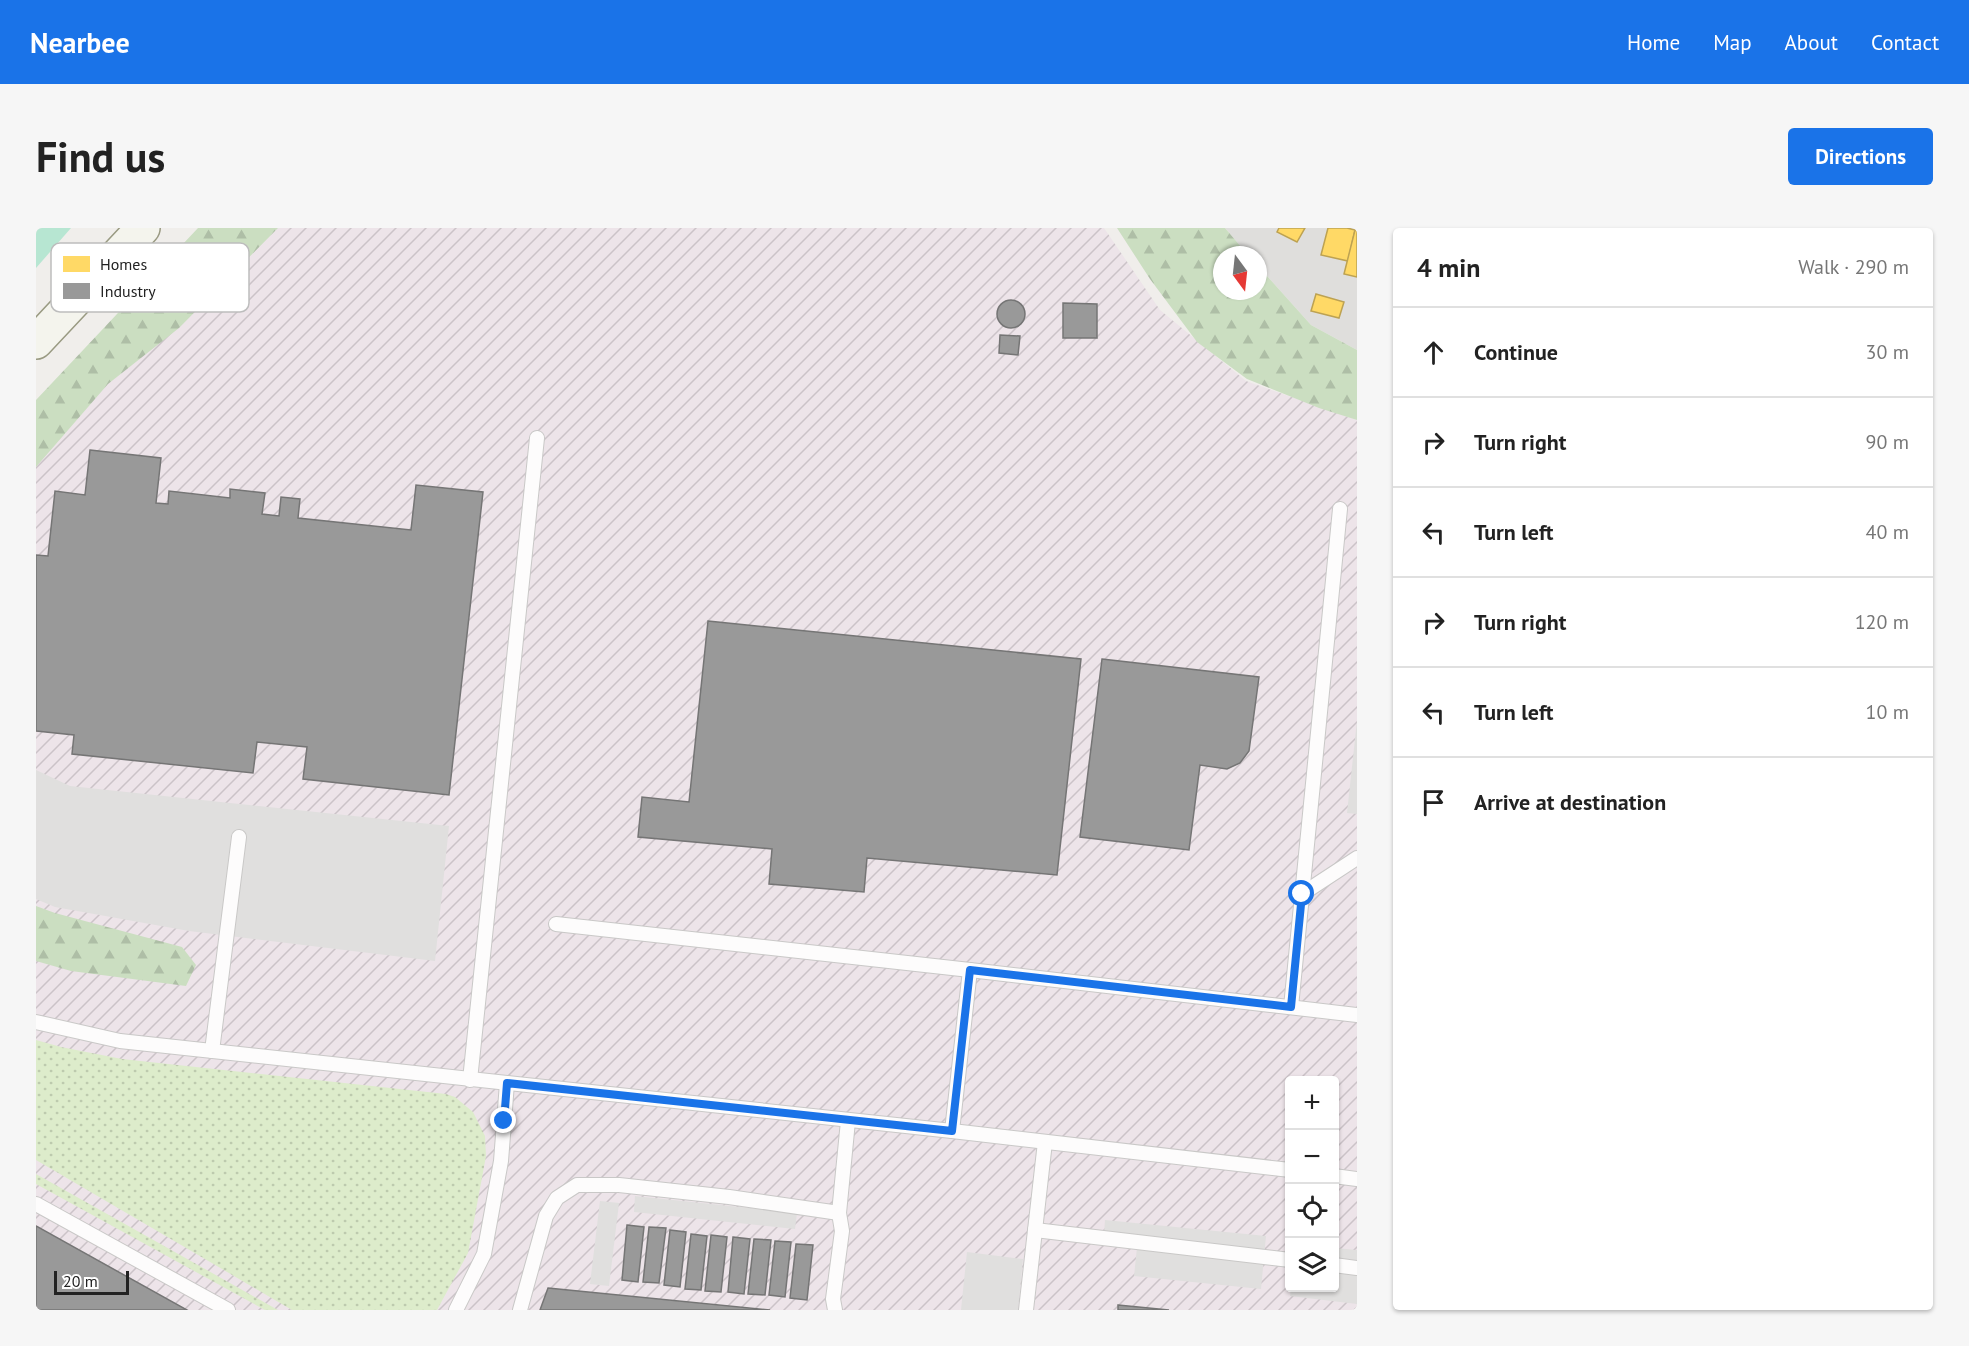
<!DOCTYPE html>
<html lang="en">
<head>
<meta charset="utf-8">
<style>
  :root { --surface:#fff; --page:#f6f6f6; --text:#222; --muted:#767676; --line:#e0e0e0; --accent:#1a73e8 }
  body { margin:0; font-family:"PT Sans",sans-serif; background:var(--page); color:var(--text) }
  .controls { position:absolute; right:18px; bottom:18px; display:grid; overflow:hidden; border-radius:6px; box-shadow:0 2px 4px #0004 }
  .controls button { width:54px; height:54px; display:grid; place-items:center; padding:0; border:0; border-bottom:2px solid var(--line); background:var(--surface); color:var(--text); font:30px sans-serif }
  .compass { position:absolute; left:1177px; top:18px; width:54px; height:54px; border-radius:50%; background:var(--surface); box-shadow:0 2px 4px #0004; rotate:165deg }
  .scale { position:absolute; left:18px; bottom:15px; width:75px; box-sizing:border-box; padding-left:6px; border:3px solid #222; border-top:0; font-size:16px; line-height:21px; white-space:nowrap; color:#222; -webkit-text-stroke:4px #fff; paint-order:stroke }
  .stop { position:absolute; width:18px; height:18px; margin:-14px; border:4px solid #1a73e8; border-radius:50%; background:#fff }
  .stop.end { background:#1a73e8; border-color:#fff; box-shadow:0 2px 6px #0008 }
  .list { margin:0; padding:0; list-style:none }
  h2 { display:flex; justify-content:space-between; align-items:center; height:78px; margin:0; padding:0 24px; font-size:26px }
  h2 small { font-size:20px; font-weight:400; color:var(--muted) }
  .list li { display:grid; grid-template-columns:39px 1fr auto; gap:18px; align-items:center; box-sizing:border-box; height:90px; padding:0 24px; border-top:2px solid var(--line) }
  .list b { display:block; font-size:22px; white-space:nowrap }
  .list em { font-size:20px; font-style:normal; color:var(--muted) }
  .icon { flex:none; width:33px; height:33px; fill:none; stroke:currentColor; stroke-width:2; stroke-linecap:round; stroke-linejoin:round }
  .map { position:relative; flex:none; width:1321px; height:1082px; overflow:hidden; border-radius:6px }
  header { display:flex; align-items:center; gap:36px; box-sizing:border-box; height:84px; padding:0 30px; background:var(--accent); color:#fff }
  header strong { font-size:28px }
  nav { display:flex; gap:33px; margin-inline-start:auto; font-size:21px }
  .intro { display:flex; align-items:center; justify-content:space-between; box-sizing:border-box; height:144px; padding:0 36px }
  h1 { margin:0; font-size:42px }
  .button { padding:15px 27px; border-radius:6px; background:var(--accent); color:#fff; font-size:21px; font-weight:700 }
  main { display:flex; gap:36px; padding:0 36px }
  aside { flex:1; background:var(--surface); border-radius:6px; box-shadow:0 2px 4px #0004 }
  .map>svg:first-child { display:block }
  .residential { fill:#dfdedc }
  .industrial { fill:url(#industrial-furrows); fill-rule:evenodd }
  .grass { fill:url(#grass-dots) }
  .forest { fill:url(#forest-firs) }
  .pitch { fill:#b7e6d2 }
  .parking { fill:#e0dfde }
  .homes { fill:#ffd966; stroke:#bda252; stroke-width:1.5 }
  .industry { fill:#999; stroke:#757575; stroke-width:1.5 }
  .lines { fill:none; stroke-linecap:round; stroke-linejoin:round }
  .service-casing { stroke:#c9c8c7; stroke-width:16 }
  .secondary-casing { stroke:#999a82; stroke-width:36 }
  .service { stroke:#fdfcfc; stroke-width:14 }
  .secondary { stroke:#f4f4ed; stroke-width:33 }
  .route { stroke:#1a73e8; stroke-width:8 }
  .key { fill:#fff; stroke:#bdbdbd; stroke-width:1.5 }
  .key-label { font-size:16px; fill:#222 }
</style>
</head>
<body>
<header>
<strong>Nearbee</strong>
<nav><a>Home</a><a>Map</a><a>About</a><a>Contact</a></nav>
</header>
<div class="intro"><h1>Find us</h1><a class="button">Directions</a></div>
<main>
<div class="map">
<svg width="1321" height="1082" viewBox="0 0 1321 1082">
  <defs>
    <pattern id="industrial-furrows" width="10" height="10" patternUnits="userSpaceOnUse" patternTransform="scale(1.5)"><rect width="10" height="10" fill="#ede4e9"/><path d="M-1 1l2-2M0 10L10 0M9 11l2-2" fill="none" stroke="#cbc3c8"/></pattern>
    <pattern id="grass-dots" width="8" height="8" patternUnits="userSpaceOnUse" patternTransform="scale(1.5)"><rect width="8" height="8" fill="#ddeccb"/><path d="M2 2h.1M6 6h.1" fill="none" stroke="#bdcaae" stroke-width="1.8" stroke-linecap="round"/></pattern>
    <pattern id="forest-firs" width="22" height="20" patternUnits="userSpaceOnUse" patternTransform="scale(1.5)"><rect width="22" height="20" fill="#cbdec1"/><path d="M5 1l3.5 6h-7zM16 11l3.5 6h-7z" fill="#aebea6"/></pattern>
  </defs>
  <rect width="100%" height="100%" fill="#f0eeeb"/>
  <path class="residential" d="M1189 0H1321V122L1275 97 1222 38V27H1212Z"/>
  <path class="industrial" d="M184 0H1068L1124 82 1210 153 1321 192V1082H0V192ZM1254 852H1298V1060H1254Z"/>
  <g class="grass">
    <path d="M0 812 25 819 86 831 410 866 419 869 437 884 449 908 450 928 432 1025 401 1082H256L0 932Z"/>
    <path d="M0 946 242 1082H229L0 956Z"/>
  </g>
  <g class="forest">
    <path d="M162 0H242L143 100 72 156 0 239V172Z"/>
    <path d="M1081 0H1189L1212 27H1186V63H1222V38L1275 97 1321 122V192L1283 180 1211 151 1161 114 1114 51Z"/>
    <path d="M0 678 19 685 146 719 160 737 150 758 35 743 0 733Z"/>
  </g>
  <path class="pitch" d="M0 0H35L0 40Z"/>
  <g class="parking">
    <path d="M1321 493V586L1311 585Z"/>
    <path d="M0 542 34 558 413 598 399 733 153 703 19 679 0 671Z"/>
    <path d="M599 968 761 985 759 1001 598 984Z"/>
    <path d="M564 973 583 975 573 1058 554 1056Z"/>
    <path d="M1069 992 1230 1008 1225 1061 1098 1048 1102 1010 1068 1006Z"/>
    <path d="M1299 1020 1321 1022V1076L1254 1068 1255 1060H1298Z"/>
    <path d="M931 1024 987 1031 982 1082H925Z"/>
  </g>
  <g class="homes">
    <path d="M1243 0H1269L1261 14 1241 4Z"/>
    <path d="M1292 0H1311L1319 2 1312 33 1285 27Z"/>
    <path d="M1319 2 1321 3V49L1308 46Z"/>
    <path d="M1280 66 1308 74 1303 90 1275 83Z"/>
  </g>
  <g class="industry">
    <circle cx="975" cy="86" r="14"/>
    <path d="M1027 75 1061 76V110H1027Z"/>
    <path d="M964 107 984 108 982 127 963 125Z"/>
    <path d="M54 222 125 230 120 275 132 276 133 263 194 270V261L229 265 226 286 243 288 245 269 264 271 262 290 375 302 380 257 447 264 413 567 267 551 271 519 221 514 217 545 36 526 38 507 0 503V327L12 328 19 263 49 267Z"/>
    <path d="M672 393 1045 431 1021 647 831 630 828 664 733 656 736 621 602 609 606 569 653 574Z"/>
    <path d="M1066 431 1223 449 1213 523 1204 535 1191 541 1164 537 1153 622 1044 609Z"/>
    <path d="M591 997 608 999 602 1054 586 1052Z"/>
    <path d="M0 998 151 1082H0Z"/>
    <path d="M613 999 630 1000 623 1055 607 1054Z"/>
    <path d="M634 1002 650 1004 644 1059 628 1057Z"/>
    <path d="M655 1006 671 1008 665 1062 649 1061Z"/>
    <path d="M675 1007 691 1009 685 1064 669 1063Z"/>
    <path d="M697 1009 714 1011 708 1066 692 1064Z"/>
    <path d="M718 1011 735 1012 729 1067 712 1066Z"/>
    <path d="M739 1013 755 1014 749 1069 733 1067Z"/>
    <path d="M760 1016 777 1017 771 1072 754 1070Z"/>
    <path d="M512 1060 734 1082H504Z"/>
    <path d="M1082 1077 1133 1082H1082Z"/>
  </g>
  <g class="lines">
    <defs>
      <g id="service">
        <path d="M1266 666 1321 630"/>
        <path d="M520 696 934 742 1321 787"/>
        <path d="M1255 779 1304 281"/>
        <path d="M0 794 84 813 916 903 1254 942"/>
        <path d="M176 823 203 609"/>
        <path d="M434 852 501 210"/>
        <path d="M916 903 934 742"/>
        <path d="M1298 948 1321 951"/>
        <path d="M0 976 192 1082"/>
        <path d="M999 1002 1254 1032"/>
        <path d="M1298 1037 1321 1040"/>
        <path d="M420 1082 448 1026 465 933 471 855"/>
        <path d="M484 1082 510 988 521 970 541 957H583L693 969 803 985"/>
        <path d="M799 1082 797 1071 806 1003 803 985 812 893"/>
        <path d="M990 1082 1009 914"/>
      </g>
      <path id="secondary" d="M0 114 107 0"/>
    </defs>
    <use href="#service" class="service-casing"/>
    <use href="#secondary" class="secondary-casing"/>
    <use href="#service" class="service"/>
    <use href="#secondary" class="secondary"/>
  </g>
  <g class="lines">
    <path class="route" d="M468 893 471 855 916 903 934 742 1255 779 1266 666"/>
  </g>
  <rect x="15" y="15" width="198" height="69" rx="9" class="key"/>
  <rect x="27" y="28" width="27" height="16" fill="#ffd966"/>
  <rect x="27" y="55" width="27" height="16" fill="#999"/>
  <g class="key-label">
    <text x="64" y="42">Homes</text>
    <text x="64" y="69">Industry</text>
  </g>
</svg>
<div class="controls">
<button>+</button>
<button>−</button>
<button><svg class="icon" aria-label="locate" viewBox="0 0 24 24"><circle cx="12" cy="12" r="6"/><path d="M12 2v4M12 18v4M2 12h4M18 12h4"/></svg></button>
<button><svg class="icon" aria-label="layers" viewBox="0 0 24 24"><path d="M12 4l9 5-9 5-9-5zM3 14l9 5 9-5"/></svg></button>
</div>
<svg class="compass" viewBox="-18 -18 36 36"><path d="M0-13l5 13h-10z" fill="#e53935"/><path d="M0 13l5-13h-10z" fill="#767676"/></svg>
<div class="scale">20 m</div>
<div class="stop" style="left:1266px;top:666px"></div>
<div class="stop end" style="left:468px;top:893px"></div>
</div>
<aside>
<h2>4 min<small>Walk · 290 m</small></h2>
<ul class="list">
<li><svg class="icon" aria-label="ahead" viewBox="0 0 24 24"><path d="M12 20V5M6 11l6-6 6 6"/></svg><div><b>Continue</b></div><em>30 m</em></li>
<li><svg class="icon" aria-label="right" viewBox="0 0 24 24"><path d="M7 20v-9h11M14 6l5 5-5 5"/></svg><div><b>Turn right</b></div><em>90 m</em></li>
<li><svg class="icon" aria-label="left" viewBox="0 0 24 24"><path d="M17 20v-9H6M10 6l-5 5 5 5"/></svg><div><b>Turn left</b></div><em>40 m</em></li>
<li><svg class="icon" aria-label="right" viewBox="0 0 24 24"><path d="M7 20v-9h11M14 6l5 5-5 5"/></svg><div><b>Turn right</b></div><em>120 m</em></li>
<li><svg class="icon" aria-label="left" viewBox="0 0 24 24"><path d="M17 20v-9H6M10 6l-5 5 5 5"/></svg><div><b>Turn left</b></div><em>10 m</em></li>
<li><svg class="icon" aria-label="arrive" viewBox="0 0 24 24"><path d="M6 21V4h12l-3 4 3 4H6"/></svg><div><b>Arrive at destination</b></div></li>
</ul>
</aside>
</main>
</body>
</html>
